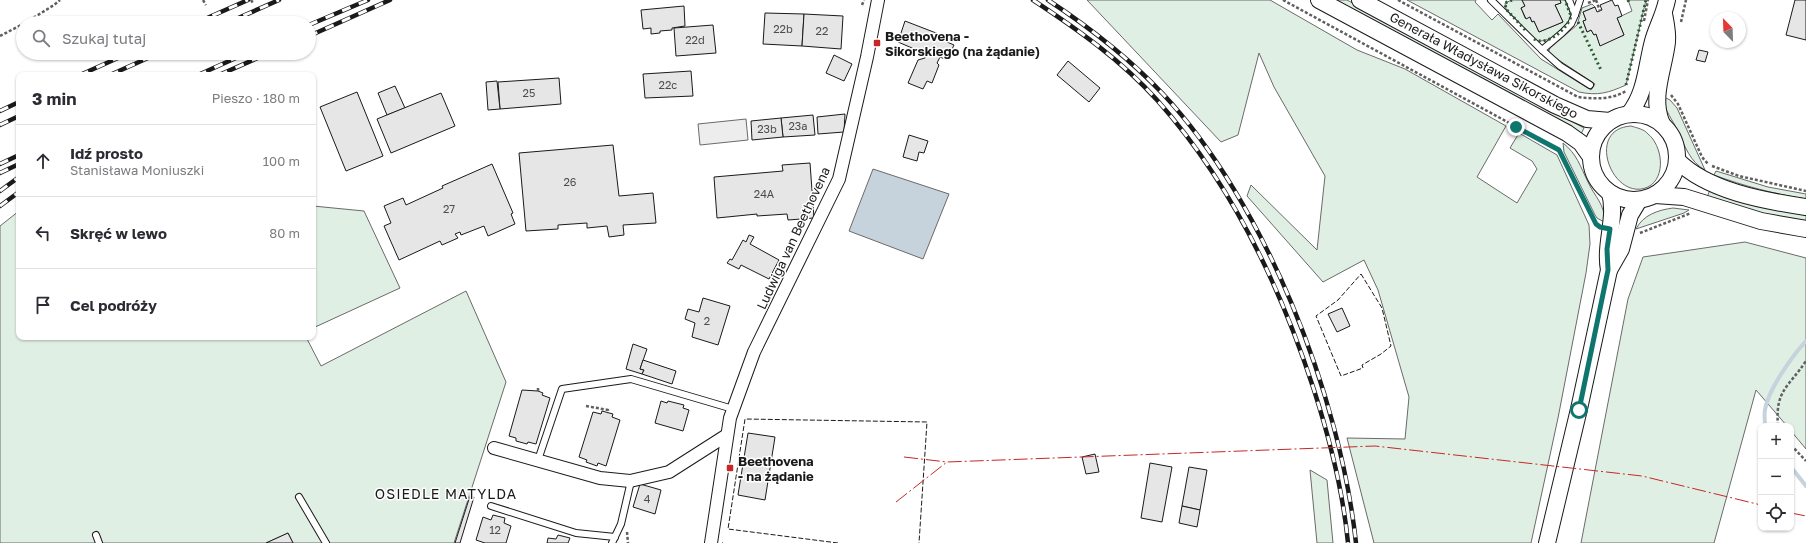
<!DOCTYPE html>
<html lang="pl">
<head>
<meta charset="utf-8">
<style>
  :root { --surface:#fff; --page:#f7f7f7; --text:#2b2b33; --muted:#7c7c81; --line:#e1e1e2 }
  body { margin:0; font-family:"Golos Text",sans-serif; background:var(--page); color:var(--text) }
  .controls { position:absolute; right:12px; bottom:12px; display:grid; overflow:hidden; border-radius:8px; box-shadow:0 1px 3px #0004 }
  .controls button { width:36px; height:36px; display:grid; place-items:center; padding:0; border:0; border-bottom:1px solid var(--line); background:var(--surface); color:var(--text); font:20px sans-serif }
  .compass { position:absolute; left:1710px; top:12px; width:36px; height:36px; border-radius:50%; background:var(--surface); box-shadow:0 1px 3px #0004; rotate:337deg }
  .stop { position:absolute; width:12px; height:12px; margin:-9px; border:3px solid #0f766e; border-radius:50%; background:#fff }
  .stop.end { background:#0f766e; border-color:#fff; box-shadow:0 1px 4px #0008 }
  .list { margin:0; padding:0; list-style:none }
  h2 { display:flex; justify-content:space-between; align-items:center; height:52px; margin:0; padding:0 16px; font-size:17px }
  h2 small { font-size:13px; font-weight:400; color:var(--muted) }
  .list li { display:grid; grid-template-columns:26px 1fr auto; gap:12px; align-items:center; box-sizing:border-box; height:72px; padding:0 16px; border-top:1px solid var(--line) }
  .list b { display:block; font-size:15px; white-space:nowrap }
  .list p { margin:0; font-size:13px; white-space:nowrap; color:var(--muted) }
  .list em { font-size:13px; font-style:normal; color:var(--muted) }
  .icon { flex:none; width:22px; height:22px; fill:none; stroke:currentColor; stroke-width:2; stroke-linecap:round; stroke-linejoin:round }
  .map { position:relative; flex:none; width:1806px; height:543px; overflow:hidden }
  .search { position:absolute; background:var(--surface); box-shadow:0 1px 3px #0004; left:16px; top:16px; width:300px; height:44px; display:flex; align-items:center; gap:10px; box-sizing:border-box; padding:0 14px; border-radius:22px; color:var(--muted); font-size:15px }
  .panel { position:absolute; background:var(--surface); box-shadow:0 1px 3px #0004; left:16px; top:72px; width:300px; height:268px; border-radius:8px }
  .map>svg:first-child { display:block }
  .green { fill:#e0efe3; stroke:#6a6a6a }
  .parking { fill:#ededed; stroke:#6a6a6a }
  .water { fill:#c6d2dc; stroke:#6a6a6a }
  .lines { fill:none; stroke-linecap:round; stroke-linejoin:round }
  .stream { stroke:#c6d2dc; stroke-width:4 }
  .building { fill:#e6e6e6; stroke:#1a1a1a }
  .lane-casing { stroke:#1a1a1a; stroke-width:8 }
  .street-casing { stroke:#1a1a1a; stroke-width:14 }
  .secondary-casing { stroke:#1a1a1a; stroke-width:18 }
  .path { stroke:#5f5f5f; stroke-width:2.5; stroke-dasharray:3 2; stroke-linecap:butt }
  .lane { stroke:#fff; stroke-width:6 }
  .street { stroke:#fff; stroke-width:12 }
  .secondary { stroke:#fff; stroke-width:16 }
  .rail-casing { stroke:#1a1a1a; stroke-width:4.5 }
  .rail { stroke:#fff; stroke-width:3; stroke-dasharray:9; stroke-linecap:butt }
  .hedge { stroke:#2b5a34; stroke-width:3; stroke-dasharray:2 3; stroke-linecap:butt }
  .fence { stroke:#1a1a1a; stroke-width:1; stroke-dasharray:5 2; stroke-linecap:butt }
  .power { stroke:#c62828; stroke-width:1; stroke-dasharray:14 3 2 3; stroke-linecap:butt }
  .route { stroke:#0f766e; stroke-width:5 }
  .poi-dot { fill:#c62828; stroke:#fff; stroke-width:1.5 }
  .labels { text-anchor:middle; stroke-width:3; stroke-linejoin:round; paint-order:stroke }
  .number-label { font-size:11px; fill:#4d4d4d }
  .poi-label { font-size:13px; font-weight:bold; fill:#1a1a1a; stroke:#fff; text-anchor:start }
  .street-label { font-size:13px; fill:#1a1a1a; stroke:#fff }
  .neighbourhood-label { font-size:14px; letter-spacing:1px; fill:#1a1a1a; stroke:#fff }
</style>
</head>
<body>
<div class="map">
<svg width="1806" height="543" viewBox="0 0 1806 543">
  <rect width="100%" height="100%" fill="#fff"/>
  <g class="green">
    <path d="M1087 0H1270L1357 50 1405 69 1506 126 1477 177 1517 203 1537 169 1532 161 1510 148 1519 133 1557 155 1589 225 1590 244 1586 273 1558 418 1531 543H1374L1347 438 1405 439 1409 397 1378 290 1364 260 1323 282 1247 196 1251 185 1317 250 1325 176 1274 87 1259 53 1238 135 1221 142Z"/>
    <path d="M1333 0H1347L1584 128 1581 134Z"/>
    <path d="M1407 0H1476L1475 2 1492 20 1498 14 1541 59 1591 90 1595 84 1548 53 1550 48 1577 25 1582 8 1592 4 1595 7 1583 12 1586 20 1583 21 1587 32 1591 30 1594 35 1596 34 1600 45 1624 35 1617 18 1632 11 1628 0H1646L1626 85C1608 93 1598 96 1579 92Z"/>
    <path d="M1512 0H1522L1525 6 1521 8 1525 18 1530 17 1532 22 1534 21 1539 32 1563 22 1555 5 1561 3 1560 0H1565C1567 5 1572 12 1570 18 1567 30 1546 45 1535 40L1506 9 1505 3Z"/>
    <path d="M1664 97 1670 100 1677 108 1705 170C1690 162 1685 146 1678 132 1672 117 1665 114 1664 97Z"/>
    <path d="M1631 126C1637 128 1644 129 1648 134 1662 145 1667 177 1648 187 1613 203 1584 129 1631 126Z"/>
    <path d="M1563 143C1577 154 1580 166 1588 182 1594 196 1606 205 1604 222L1597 218 1595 215 1564 152Z"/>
    <path d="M1716 171 1768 187 1806 194V199C1774 194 1744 186 1714 175Z"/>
    <path d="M1710 190 1777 210 1806 215V222L1757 212 1707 197Z"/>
    <path d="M313 206 364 211 400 288 313 328Z"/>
    <path d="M1673 208 1689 210 1684 213 1636 229C1643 215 1658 210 1673 208Z"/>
    <path d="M19 211V337H306L321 366 466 291 506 382 454 543H293L288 533 266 543H0V226Z"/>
    <path d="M1745 242 1806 258V449L1791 431V426H1787L1756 390 1714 543H1581L1628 299 1643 257Z"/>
    <path d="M1310 470 1327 480 1333 543H1317Z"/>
  </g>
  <path class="parking" d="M746 119 748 140 700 145 698 124Z"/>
  <path class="water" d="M873 169 949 194 923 259 849 231Z"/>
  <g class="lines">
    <g class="stream">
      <path d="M1765 426C1765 421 1764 415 1765 410 1768 390 1792 356 1806 341"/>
      <path d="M1791 467 1806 486"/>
    </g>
  </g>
  <g class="building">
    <path d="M1522 0H1560L1561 3 1555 5 1563 22 1539 32 1534 21 1532 22 1530 17 1526 19 1521 8 1525 6Z"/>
    <path d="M1612 0 1615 6 1618 5 1622 16 1617 18 1624 35 1600 46 1596 34 1594 35 1591 30 1587 32 1583 21 1586 20 1583 12 1595 7 1597 12 1602 10 1600 5Z"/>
    <path d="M1795 0H1806V40L1786 35Z"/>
    <path d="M684 6 685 26 672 28V30L660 31V33L651 34V28L643 29 641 10Z"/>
    <path d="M765 13 804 14 802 46 763 44Z"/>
    <path d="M804 14 843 16 841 49 802 46Z"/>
    <path d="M905 21 949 38 947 42 954 45 947 60 940 57 937 63 939 65 932 83 927 81 923 89 908 83 918 60 925 58 926 54 898 42Z"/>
    <path d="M713 25 716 53 676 56 674 28Z"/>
    <path d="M1699 50 1708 52 1705 62 1696 60Z"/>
    <path d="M834 55 852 64 844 81 826 73Z"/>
    <path d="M1068 61 1100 88 1089 102 1057 75Z"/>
    <path d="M691 71 693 96 645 98 643 74Z"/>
    <path d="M559 78 561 104 500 109 498 82Z"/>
    <path d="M497 81 500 109 488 110 486 82Z"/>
    <path d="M395 86 405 108 387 115 378 93Z"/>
    <path d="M357 92 383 156 346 171 320 107Z"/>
    <path d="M441 93 455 126 391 153 377 119Z"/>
    <path d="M845 114 844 132 818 134 817 117Z"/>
    <path d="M813 115 815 135 783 137 781 118Z"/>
    <path d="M781 118 783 137 752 140 751 121Z"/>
    <path d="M909 135 928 141 924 153 919 152 917 161 903 157Z"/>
    <path d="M613 145 619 196 653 193 656 223 623 225 624 235 609 237 607 226 587 228V223L558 225V229L526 231 519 153Z"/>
    <path d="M810 163 814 218 788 220 787 214 757 216V214L717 218 714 177 783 171 782 165Z"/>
    <path d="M492 164 513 213 511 214 515 224 488 236 484 226 461 235 460 232 455 234 458 238 442 245 440 241 399 260 384 226 391 223 384 206 403 198 406 205 443 188 442 186Z"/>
    <path d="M749 235 754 237 750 244 779 260 769 279 741 265 739 269 727 263 730 259 732 260 743 240 746 242Z"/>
    <path d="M703 298 730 306 718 345 692 337 695 323 685 319 688 309 699 312Z"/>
    <path d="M1342 308 1350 326 1337 332 1328 314Z"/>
    <path d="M633 344 647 349 640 369 644 370 642 374 626 369Z"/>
    <path d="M643 360 676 371 672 384 642 374 644 370 640 369Z"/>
    <path d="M522 390 538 391 543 393 542 395 550 398 536 444 528 442 527 444 516 441V438L509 436Z"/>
    <path d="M661 401 667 403 668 401 684 405 683 408 689 410 683 431 655 423Z"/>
    <path d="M602 411 613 414 612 417 620 420 606 466 598 463 597 466 586 462 587 460 579 457 593 412 601 414Z"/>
    <path d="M748 433 775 437 765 500 738 495Z"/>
    <path d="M1095 454 1099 472 1086 474 1082 457Z"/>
    <path d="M1150 463 1172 467 1162 522 1141 518Z"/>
    <path d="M1189 467 1207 470 1200 510 1182 506Z"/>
    <path d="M640 484 661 490 655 514 633 507Z"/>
    <path d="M470 496 474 497 460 543H455Z"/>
    <path d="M1182 506 1200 510 1197 527 1179 523Z"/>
    <path d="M493 515 505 518 504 523 511 526 506 543H485L476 540 483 517 491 520Z"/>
    <path d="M288 533 293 543H266Z"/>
    <path d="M558 535 570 538 568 543H547L548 538 556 539Z"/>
  </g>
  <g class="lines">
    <defs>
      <g id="lane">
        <path d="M1491 0 1542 50 1560 66 1590 85"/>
        <path d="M1575 15 1580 0"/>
        <path d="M1542 50 1562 33 1571 24 1575 15 1569 0"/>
        <path d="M538 460 562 389 631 379 733 409"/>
        <path d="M299 497 326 543"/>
        <path d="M491 506 576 533 615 537"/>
        <path d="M96 535 99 543"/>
        <path d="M612 543 621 524 631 481"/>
      </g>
      <g id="street">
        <path d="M494 448 600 478 630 481 669 472 727 435"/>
        <path d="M711 543 730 418 754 352 839 179 867 57 878 0"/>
      </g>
      <g id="secondary">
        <path d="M1319 0 1567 133 1581 143 1591 157"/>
        <path d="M1360 0 1555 105 1587 119 1610 121"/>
        <path d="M1629 114C1646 93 1646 67 1653 41 1657 27 1664 15 1667 0"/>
        <circle cx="1634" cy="157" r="43"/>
        <path d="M1662 124C1650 98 1664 69 1667 42 1668 33 1666 24 1664 14"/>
        <path d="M1677 160C1707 191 1765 201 1806 207"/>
        <path d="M1655 195 1684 197 1761 221 1806 229"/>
        <path d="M1609 270 1621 249 1630 215 1639 200"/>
        <path d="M1547 543 1579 409 1609 270C1604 244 1617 218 1610 193"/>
      </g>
    </defs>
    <use href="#lane" class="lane-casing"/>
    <use href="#street" class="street-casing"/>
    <use href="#secondary" class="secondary-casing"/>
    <g class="path">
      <path d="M203 0 206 5"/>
      <path d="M251 0 253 3"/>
      <path d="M1283 0 1559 150 1596 225"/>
      <path d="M1398 0 1578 97C1594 99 1611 100 1626 91"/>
      <path d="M1596 0 1600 11"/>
      <path d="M1588 3 1596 0"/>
      <path d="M862 5 864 0"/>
      <path d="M1644 21 1648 0"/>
      <path d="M1681 22 1686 0"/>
      <path d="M25 23 54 5 60 0"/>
      <path d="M0 36 23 24"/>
      <path d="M1671 95 1678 104 1702 157 1708 164"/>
      <path d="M1712 166 1739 176 1806 191"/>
      <path d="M1640 233 1691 213"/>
      <path d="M538 391V387"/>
      <path d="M586 406 608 410 607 413"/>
      <path d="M1778 426C1775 390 1788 388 1806 361"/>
      <path d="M1791 445 1806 461"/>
      <path d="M627 532 628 543"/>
    </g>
    <use href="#lane" class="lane"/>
    <use href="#street" class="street"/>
    <use href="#secondary" class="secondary"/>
    <defs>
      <g id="rail">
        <path d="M1033 0C1077 29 1121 60 1157 100 1231 183 1280 285 1314 390 1330 440 1343 491 1348 543"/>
        <path d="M1048 0C1089 27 1129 58 1163 94 1265 203 1340 395 1356 543"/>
        <path d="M196 23 248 0"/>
        <path d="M227 23 279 0"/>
        <path d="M309 25 368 0"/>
        <path d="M309 36 390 0"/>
        <path d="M80 75 129 53"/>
        <path d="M110 75 159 53"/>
        <path d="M198 75 247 53"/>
        <path d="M219 75 269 53"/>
        <path d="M0 111 19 102"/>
        <path d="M0 125 19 116"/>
        <path d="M0 164 19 155"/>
        <path d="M0 173 19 164"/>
        <path d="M0 191 19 177"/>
        <path d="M0 206 19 192"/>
      </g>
    </defs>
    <use href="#rail" class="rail-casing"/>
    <use href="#rail" class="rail"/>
    <g class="hedge">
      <path d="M1512 0 1505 3 1506 9 1527 32"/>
      <path d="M1628 0 1629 3"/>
      <path d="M1578 22 1601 70"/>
      <path d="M1534 39C1546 47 1568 29 1571 16L1565 0"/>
      <path d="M1626 85 1646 0"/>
    </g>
    <g class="fence">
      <path d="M1361 274 1382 308 1391 346 1381 354 1362 365 1363 368 1341 376 1316 316 1338 300Z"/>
      <path d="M722 543H723"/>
      <path d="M838 543 728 529 745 419 927 422 919 543"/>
    </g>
    <g class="power">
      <path d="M904 457 947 462 1375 446 1642 476 1761 505"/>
      <path d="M896 502 947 462"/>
      <path d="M1791 513 1806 516"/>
    </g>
  </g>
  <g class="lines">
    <path class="route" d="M1516 127 1559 150 1596 224 1600 227 1610 229 1607 249 1608 270 1579 410"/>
  </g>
  <g class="poi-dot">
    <rect x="873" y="39" width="8" height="8" rx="2"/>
    <rect x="726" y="464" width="8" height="8" rx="2"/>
  </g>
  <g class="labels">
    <g class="number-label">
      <text x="783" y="33">22b</text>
      <text x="822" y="35">22</text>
      <text x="695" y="44">22d</text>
      <text x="668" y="89">22c</text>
      <text x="529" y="97">25</text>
      <text x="798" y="130">23a</text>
      <text x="767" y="133">23b</text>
      <text x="570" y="186">26</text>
      <text x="764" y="198">24A</text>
      <text x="449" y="213">27</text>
      <text x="707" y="325">2</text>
      <text x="647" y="503">4</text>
      <text x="495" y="534">12</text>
    </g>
    <g class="poi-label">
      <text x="885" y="41">Beethovena -<tspan x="885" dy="15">Sikorskiego (na żądanie)</tspan></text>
      <text x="738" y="466">Beethovena<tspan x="738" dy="15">- na żądanie</tspan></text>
    </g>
    <g class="street-label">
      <text transform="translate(1484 65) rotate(28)" y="5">Generała Władysława Sikorskiego</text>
      <text transform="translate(793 238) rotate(-65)" y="5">Ludwiga van Beethovena</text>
    </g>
    <g class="neighbourhood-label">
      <text x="446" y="499">OSIEDLE MATYLDA</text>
    </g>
  </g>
</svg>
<div class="controls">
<button>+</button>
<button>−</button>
<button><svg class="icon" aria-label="locate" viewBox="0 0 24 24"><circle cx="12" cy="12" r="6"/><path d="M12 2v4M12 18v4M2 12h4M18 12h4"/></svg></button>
</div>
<svg class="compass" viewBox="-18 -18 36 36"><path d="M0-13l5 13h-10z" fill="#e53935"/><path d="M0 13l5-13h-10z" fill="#7c7c81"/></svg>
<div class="stop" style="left:1579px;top:410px"></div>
<div class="stop end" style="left:1516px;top:127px"></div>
<div class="search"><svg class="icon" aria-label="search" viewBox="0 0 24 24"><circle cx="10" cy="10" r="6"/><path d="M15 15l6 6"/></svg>Szukaj tutaj</div>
<section class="panel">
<h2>3 min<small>Pieszo · 180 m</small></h2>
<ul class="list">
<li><svg class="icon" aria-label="ahead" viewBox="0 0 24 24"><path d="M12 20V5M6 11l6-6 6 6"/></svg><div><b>Idź prosto</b><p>Stanisława Moniuszki</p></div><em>100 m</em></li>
<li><svg class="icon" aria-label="left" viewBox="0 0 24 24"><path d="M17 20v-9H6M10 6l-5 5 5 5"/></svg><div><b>Skręć w lewo</b></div><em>80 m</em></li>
<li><svg class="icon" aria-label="arrive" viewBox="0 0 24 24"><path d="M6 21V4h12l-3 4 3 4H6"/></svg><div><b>Cel podróży</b></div></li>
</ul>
</section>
</div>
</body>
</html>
